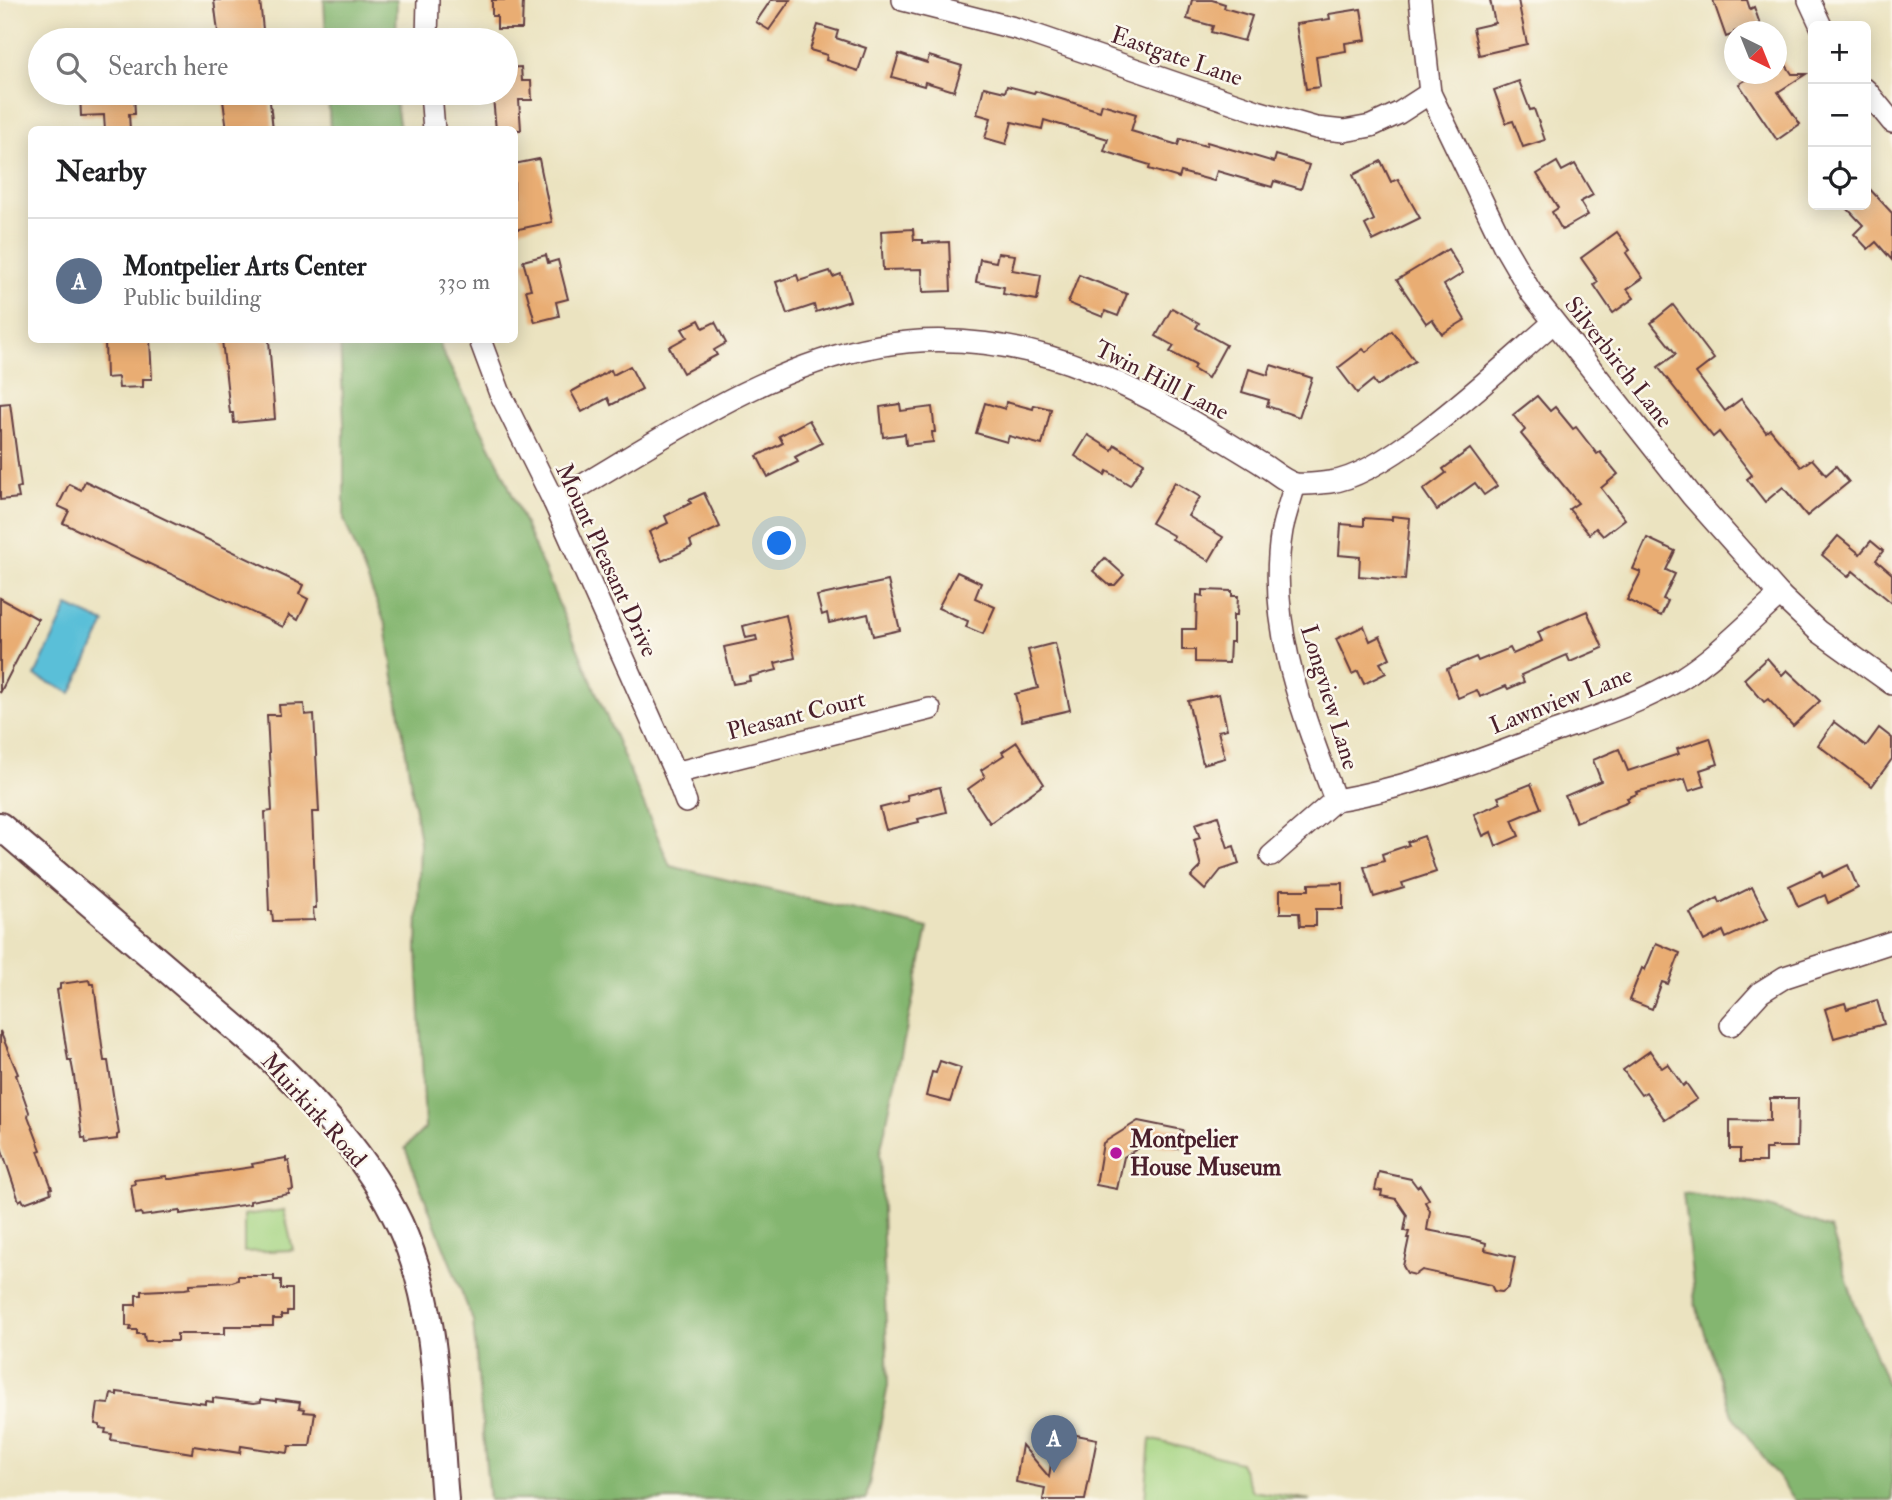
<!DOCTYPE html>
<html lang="en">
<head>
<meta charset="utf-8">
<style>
  :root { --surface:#fff; --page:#f2f2f2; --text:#202124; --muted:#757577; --line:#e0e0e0; --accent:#b5179e }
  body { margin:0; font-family:"IM FELL Double Pica",serif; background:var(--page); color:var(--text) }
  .controls { position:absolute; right:21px; top:21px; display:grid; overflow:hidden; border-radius:10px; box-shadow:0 4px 18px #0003 }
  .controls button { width:63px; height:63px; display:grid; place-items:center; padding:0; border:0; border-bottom:2px solid var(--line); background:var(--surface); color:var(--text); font:35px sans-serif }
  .compass { position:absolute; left:1724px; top:21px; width:63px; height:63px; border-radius:50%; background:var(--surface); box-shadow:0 4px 18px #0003; rotate:137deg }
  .you { position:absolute; left:780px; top:544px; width:24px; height:24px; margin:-18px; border:5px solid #fff; border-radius:50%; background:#1a73e8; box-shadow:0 0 0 10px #1a73e833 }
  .badge { display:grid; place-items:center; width:46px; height:46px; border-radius:50%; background:var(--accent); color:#fff; font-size:23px; font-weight:700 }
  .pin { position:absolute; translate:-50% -58px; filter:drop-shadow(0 2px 4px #0008) }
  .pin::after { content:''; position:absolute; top:37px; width:24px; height:21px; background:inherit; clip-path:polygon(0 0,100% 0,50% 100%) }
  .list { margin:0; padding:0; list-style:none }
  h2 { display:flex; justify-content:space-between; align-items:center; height:91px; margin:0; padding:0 28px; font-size:30px }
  h2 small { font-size:23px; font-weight:400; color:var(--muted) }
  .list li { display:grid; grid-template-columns:46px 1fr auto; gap:21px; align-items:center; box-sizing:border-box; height:126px; padding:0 28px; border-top:2px solid var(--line) }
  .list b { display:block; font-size:26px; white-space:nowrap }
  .list p { margin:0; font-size:23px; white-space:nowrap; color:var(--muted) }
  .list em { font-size:23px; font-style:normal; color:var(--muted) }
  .icon { flex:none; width:38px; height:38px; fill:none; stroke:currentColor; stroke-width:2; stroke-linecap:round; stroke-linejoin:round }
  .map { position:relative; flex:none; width:1892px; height:1500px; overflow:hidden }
  .search { position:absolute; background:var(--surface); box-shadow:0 4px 18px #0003; left:28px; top:28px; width:490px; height:77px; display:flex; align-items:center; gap:18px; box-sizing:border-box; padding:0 24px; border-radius:38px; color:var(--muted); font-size:26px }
  .panel { position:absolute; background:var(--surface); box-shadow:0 4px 18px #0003; left:28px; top:126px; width:490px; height:217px; border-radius:10px }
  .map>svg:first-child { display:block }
  .green { fill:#a5d482; stroke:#787a56; stroke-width:2 }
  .forest { fill:#84b670; stroke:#676a4e; stroke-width:2 }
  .water { fill:#5abfd8; stroke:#526f82; stroke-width:2 }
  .building { fill:#e9ad73 }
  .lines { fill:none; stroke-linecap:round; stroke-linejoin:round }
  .minor-casing { stroke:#623c41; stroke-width:24 }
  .major-casing { stroke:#623c41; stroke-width:30 }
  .minor { stroke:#fff; stroke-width:21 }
  .major { stroke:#fff; stroke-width:26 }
  .poi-dot { fill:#b5179e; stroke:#fbf7ec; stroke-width:2.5 }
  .labels { text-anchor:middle; stroke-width:5; stroke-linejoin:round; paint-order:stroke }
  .street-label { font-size:24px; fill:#4a1f2b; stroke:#fbf7ec }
  .poi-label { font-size:24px; font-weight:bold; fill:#4a1f2b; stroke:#fbf7ec; text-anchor:start }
</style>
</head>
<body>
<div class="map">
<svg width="1892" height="1500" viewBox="0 0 1892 1500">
  <rect width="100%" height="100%" fill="#fbf7ec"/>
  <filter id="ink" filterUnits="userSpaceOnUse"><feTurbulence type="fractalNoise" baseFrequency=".0143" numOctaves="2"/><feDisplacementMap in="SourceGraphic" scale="14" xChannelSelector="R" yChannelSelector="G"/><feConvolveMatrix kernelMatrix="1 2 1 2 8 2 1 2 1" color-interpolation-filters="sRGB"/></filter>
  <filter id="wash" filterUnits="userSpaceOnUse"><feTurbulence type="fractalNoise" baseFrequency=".00686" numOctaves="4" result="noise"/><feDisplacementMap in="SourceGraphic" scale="28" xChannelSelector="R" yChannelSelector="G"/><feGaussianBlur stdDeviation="1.57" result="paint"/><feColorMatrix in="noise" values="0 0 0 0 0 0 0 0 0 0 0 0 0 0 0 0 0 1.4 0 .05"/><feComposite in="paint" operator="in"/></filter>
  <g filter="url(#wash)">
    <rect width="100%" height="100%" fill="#ebe3c0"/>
    <g class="green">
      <path d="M284 1210 293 1250 244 1252V1215Z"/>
      <path d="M1150 1439 1240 1462 1252 1491 1311 1500H1145Z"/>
    </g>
    <g class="forest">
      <path d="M324 0H397L396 40H326Z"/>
      <path d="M328 93H394L400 129H330Z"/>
      <path d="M340 340H439L442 351 501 468 670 866 928 928 880 1153 888 1385 866 1500H489L473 1321 405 1148 425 1128 417 949 420 842 386 626 344 519V422Z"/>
      <path d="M1683 1193 1769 1207 1831 1229 1853 1299 1892 1396V1500H1795L1732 1415 1695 1303Z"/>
    </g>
    <path class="water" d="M68 606 105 623 71 693 35 676Z"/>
    <g id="blocks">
      <g class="building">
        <path d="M214 0H260L264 40H219Z"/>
        <path d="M492 0H523L522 29H497V16H492Z"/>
        <path d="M771 0H790L769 30 756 22Z"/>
        <path d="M1192 0H1212L1225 4 1224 8 1252 16 1244 41 1211 32 1213 26 1187 19Z"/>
        <path d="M1490 0H1518L1527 44 1479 55 1473 28 1495 23Z"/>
        <path d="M1713 0H1747L1750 9 1754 7 1760 24 1734 32V34L1726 37Z"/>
        <path d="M1361 9 1366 40 1345 43 1346 51 1316 56 1320 87 1306 89 1296 24 1330 19 1329 14Z"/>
        <path d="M818 25 838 31 836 38 866 48 858 71 826 60 827 55 810 50Z"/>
        <path d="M1776 50 1792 74H1806L1778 92 1800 124 1777 140 1739 84 1756 74H1776Z"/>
        <path d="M899 54 927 63 929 56 962 66 954 91 925 82 924 86 892 77Z"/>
        <path d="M521 67 522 81H531L532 100H519L521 130H496L493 97H499V93H506V68Z"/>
        <path d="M1519 81 1530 110 1534 109 1545 140 1523 147 1513 121 1506 123 1494 90Z"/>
        <path d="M1007 86 1034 93 1035 91 1100 111 1102 104 1136 114 1131 131 1178 145 1180 139 1206 146 1207 142 1274 162 1276 155 1309 165 1301 189 1274 181 1272 187 1217 171 1214 181 1181 172 1179 178 1149 169 1150 165 1104 151 1108 139 1044 120 1042 129 1012 122 1006 144 985 138 991 118 977 114 984 87 1005 92Z"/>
        <path d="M80 93H134L135 114H129L130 130H105L104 115 81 116Z"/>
        <path d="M222 93H269L273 130H227Z"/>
        <path d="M539 159 552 222 514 230V164Z"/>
        <path d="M1381 161 1391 182 1398 179 1420 218 1373 241 1365 225 1374 220 1353 175Z"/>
        <path d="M1557 162 1562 171 1575 164 1593 195 1580 202 1588 215 1562 230 1552 212 1558 208 1537 174Z"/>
        <path d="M1866 185 1892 213V260L1876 242 1868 249 1854 234 1863 225 1844 205H1866Z"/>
        <path d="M913 229 914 240H923V243L949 242 951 291 923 292 922 269 883 270 881 231Z"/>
        <path d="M1617 232 1630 250 1626 253 1643 278 1627 289 1634 298 1613 313 1594 285 1598 282 1581 258Z"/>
        <path d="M1448 249 1463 273 1444 285 1465 320 1442 334 1432 319 1426 323 1397 280Z"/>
        <path d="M998 253 1015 255 1012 270 1041 275 1037 300 1003 294 1004 287 976 282 980 259 996 262Z"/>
        <path d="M546 255 548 263 558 260 568 299 556 302 559 316 535 322 526 290 531 289 523 261Z"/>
        <path d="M830 271 833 277 841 274 850 301 816 312 814 305 787 314 776 282 797 275 799 281Z"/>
        <path d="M1079 275 1127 294 1118 316 1105 311 1103 317 1068 303Z"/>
        <path d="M1673 305 1714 359 1696 373 1725 411 1741 399 1766 432 1770 429 1801 467 1812 459 1826 475 1836 466 1849 482 1807 516 1783 487 1765 502 1747 479 1752 475 1719 432 1713 437 1658 367 1676 354 1651 323Z"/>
        <path d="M1172 308 1199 323 1196 328 1226 345 1208 378 1193 369 1195 365 1170 352 1174 346 1156 336Z"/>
        <path d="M699 320 703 328 715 322 726 343 714 350 717 355 683 373 669 347 687 337 682 329Z"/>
        <path d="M1392 331 1415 361 1377 386 1373 380 1357 393 1338 368 1363 349 1366 352Z"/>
        <path d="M105 340H150L152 379H143V387L119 388 118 377 106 378Z"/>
        <path d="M222 340H269L275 419 234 423 233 413H230Z"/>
        <path d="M1271 365 1312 378 1299 417 1267 406 1269 400 1242 392 1249 369 1268 375Z"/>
        <path d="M630 366 642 389 611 405 608 398 582 412 571 392 611 370 613 375Z"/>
        <path d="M1537 396 1550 411 1555 407 1573 429 1576 427 1597 454 1600 452 1618 474 1601 488 1625 519 1603 536 1596 528 1589 534 1569 509 1578 503 1521 434 1525 430 1513 415Z"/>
        <path d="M1006 402 1033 409 1034 405 1051 409 1042 445 1009 436 1007 442 976 433 985 403 1005 409Z"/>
        <path d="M10 403 21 487 17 488 19 498 0 500V404Z"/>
        <path d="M900 404 901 411 932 407 935 432H932L933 442 906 445 905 434 883 437 880 407Z"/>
        <path d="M809 420 822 443 795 457 798 462 768 477 757 456 783 443 779 436Z"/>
        <path d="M1088 435 1112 450 1115 445 1144 463 1130 485 1107 471 1105 475 1075 456Z"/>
        <path d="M1470 449 1497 486 1484 495 1475 483 1437 510 1423 490 1446 473 1443 469Z"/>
        <path d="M85 481 303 585 299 594 308 599 298 620 289 615 283 627 63 523 69 511 58 506 69 484 81 490Z"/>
        <path d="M1175 482 1200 497 1188 516 1223 537 1209 561 1172 539 1174 536 1151 523Z"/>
        <path d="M704 493 720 527 690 541 692 547 662 561 649 532 668 523 665 516 691 503 689 500Z"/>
        <path d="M1392 516 1410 518 1405 580 1359 576 1360 557 1339 555 1341 524 1364 526V518L1392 520Z"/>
        <path d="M1838 536 1860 554 1871 541 1883 551 1876 560 1892 574V603L1853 571 1848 577 1822 555Z"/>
        <path d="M1647 538 1675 551 1666 570 1675 574 1663 599 1668 601 1661 616 1627 600 1641 572 1633 569Z"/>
        <path d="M1105 558 1124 575 1115 585H1109L1093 571Z"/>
        <path d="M957 572 981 583 975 598 995 607 983 634 966 627 968 621 938 608Z"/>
        <path d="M888 581 900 630 873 636 868 614 829 623 827 613 822 615 817 596Z"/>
        <path d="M1203 590 1232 591V596H1238L1237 615H1233V642H1230L1229 663 1195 662V650H1182V629H1196L1197 595 1203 596Z"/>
        <path d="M0 598 38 619 0 693Z"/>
        <path d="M1587 611 1603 648 1570 662 1567 655 1521 675 1524 682 1508 689 1506 686 1480 697 1477 690 1458 698 1447 669 1476 657 1478 661 1510 648 1513 654 1542 641 1538 632Z"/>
        <path d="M786 615 795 658 775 663 777 670 749 677 750 681 733 684 724 647 757 640 756 636 746 638 743 626Z"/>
        <path d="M1364 626 1370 641 1380 636 1390 658 1380 663 1386 673 1364 684 1358 671 1352 674 1336 639Z"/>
        <path d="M1055 643 1070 710 1022 721 1015 694 1038 688 1028 650Z"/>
        <path d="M1767 658 1782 675 1787 670 1820 701 1793 726 1768 699 1764 702 1744 679Z"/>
        <path d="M1219 694 1227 729 1218 731 1225 758 1203 764 1188 701Z"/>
        <path d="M304 704 305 715 314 714 319 812H312L316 908H313L314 920 273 921 272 911H269L265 812 272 811 267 715H280L279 705Z"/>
        <path d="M1834 722 1866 746 1879 728 1892 738V759L1872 786 1818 745Z"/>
        <path d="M1710 738 1718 764 1700 770 1705 786 1689 791 1685 779 1636 792 1637 794 1627 798 1629 801 1576 822 1565 796 1601 781 1593 760 1619 749 1628 771 1679 754 1677 749Z"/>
        <path d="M1017 742 1044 784 990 823 968 789 985 777 981 770 1004 755 1002 752Z"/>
        <path d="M1531 784 1541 808 1512 820 1519 836 1496 846 1491 832 1483 836 1474 814 1501 803 1498 797Z"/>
        <path d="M940 787 946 812 918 819 919 822 886 830 880 808 908 801 907 795Z"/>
        <path d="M1218 816 1228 848 1234 846 1239 864 1221 870 1205 890 1191 877 1201 867 1194 840 1200 838 1195 824Z"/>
        <path d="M1424 836 1436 872 1402 883 1404 888 1374 897 1364 867 1384 861 1382 854 1409 845 1407 842Z"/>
        <path d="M1848 865 1858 888 1828 903 1825 895 1798 907 1789 886 1821 871 1823 877Z"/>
        <path d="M1343 883V909H1316V926H1300L1299 913H1280V890H1309V884Z"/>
        <path d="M1752 887 1768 919 1726 938 1723 931 1704 941 1690 913 1718 898 1720 903Z"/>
        <path d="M1656 943 1680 953 1668 984 1662 982 1652 1009 1629 1000 1642 968 1645 970Z"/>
        <path d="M89 980 90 984H94L104 1061H108L119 1134 117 1135V1139L86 1143 85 1138H82L74 1076 71 1060H68L57 990 60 989V984Z"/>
        <path d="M1877 1000 1884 1024 1834 1038 1825 1009 1845 1003 1847 1009Z"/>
        <path d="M0 1031 18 1074 16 1075 29 1112 28 1116 41 1150 38 1151 52 1188 50 1189 51 1193 24 1203 22 1199 19 1201 0 1144Z"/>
        <path d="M1650 1051 1662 1068 1668 1064 1683 1086 1686 1083 1697 1099 1665 1120 1646 1092 1641 1095 1623 1070Z"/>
        <path d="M940 1061 961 1068 950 1102 926 1096 932 1072 936 1073Z"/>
        <path d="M1770 1098H1798L1797 1147H1771V1149H1765V1162H1740V1149H1730V1120L1770 1121Z"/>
        <path d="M1138 1121 1183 1130 1178 1149 1147 1143 1124 1157 1117 1189 1096 1185 1103 1143Z"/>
        <path d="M286 1158V1162L289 1161 293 1190 289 1191V1194L250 1201V1204L180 1214V1211L142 1216 141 1213 135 1214 131 1185 135 1184 134 1180 167 1176V1179H171L253 1167 252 1164Z"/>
        <path d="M1379 1172 1411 1179 1417 1187 1420 1185 1429 1199 1425 1202 1430 1211 1427 1230 1473 1239 1486 1243 1485 1250 1515 1257 1509 1287 1502 1292 1494 1291 1491 1285 1422 1270 1415 1275 1407 1273 1403 1266 1409 1238H1407L1409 1232 1404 1231 1407 1215 1396 1199 1381 1196 1382 1191 1375 1190Z"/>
        <path d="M238 1276H274V1280H281V1289H292V1311H287V1315H281V1319H273V1326H225V1334H177V1341H145L144 1334H137V1330H130L131 1326H126V1305H136V1295H142V1291L185 1289 190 1288V1284L232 1282 238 1280Z"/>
        <path d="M117 1392 206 1404V1401L213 1402V1398L254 1403 261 1402V1399L276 1401V1399L300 1402 299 1408 305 1409 304 1412 315 1413 310 1446H289L288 1453 241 1446 240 1453 193 1446 192 1453 111 1440 112 1434 105 1433 106 1429 100 1428V1425L95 1424 98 1403 109 1404 111 1394 117 1395Z"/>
        <path d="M1056 1431 1097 1439 1085 1500H1043L1045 1488 1016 1482 1022 1445 1049 1477Z"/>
      </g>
    </g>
  </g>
  <g filter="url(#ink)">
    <use href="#blocks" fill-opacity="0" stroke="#623c41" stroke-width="2"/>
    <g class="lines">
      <defs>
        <g id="minor">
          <path d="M903 0 1018 29 1257 111 1316 128 1344 131 1371 126 1399 113 1430 93"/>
          <path d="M1420 0 1430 93 1504 246 1532 294 1692 496 1780 595 1818 631 1892 684"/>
          <path d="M1809 0 1821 26"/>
          <path d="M427 40 428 0"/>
          <path d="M1866 90 1892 122"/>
          <path d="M431 93 434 130"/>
          <path d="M480 340 499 391 554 502 675 773 686 802"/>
          <path d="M1295 484C1291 499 1285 515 1282 530 1266 625 1303 713 1335 800"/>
          <path d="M554 502C653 445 764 366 878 346 948 333 1023 344 1088 370 1117 381 1143 395 1170 409 1201 426 1231 445 1262 464 1272 470 1285 482 1296 484 1306 485 1320 483 1330 482 1388 476 1505 364 1553 323"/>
          <path d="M675 773 930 709"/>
          <path d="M1335 800C1406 789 1486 758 1554 732 1596 717 1643 702 1682 678 1718 655 1748 623 1780 595"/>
          <path d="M1271 856 1335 800"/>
          <path d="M1731 1025 1761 992 1785 977 1892 942"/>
        </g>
        <path id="major" d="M0 826 265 1053C316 1103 368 1157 399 1223 439 1308 437 1408 445 1500"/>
      </defs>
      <use href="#minor" class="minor-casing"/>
      <use href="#major" class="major-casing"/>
      <use href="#minor" class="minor"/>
      <use href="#major" class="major"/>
    </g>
  </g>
  <circle class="poi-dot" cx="1116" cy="1153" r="7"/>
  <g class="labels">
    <g class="street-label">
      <text transform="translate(1177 56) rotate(19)" y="8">Eastgate Lane</text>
      <text transform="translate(1619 362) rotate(52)" y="8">Silverbirch Lane</text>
      <text transform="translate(1162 380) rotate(27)" y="8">Twin Hill Lane</text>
      <text transform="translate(607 560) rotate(65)" y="8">Mount Pleasant Drive</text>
      <text transform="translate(1330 697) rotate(73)" y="8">Longview Lane</text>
      <text transform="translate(1561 700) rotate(-21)" y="8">Lawnview Lane</text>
      <text transform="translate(796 715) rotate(-14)" y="8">Pleasant Court</text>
      <text transform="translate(314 1110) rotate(48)" y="8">Muirkirk Road</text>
    </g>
    <g class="poi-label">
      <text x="1130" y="1147">Montpelier<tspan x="1130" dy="28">House Museum</tspan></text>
    </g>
  </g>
</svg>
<div class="controls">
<button>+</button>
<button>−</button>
<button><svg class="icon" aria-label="locate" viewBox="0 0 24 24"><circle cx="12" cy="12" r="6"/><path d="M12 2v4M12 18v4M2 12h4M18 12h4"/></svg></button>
</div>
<svg class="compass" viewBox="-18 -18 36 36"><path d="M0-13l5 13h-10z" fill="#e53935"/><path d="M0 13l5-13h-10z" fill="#757577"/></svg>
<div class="you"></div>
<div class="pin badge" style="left:1054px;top:1473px;background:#5c6f8a">A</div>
<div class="search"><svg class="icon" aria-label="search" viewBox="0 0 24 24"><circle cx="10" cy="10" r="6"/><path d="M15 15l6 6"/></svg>Search here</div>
<section class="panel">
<h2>Nearby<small></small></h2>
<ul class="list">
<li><span class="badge" style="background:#5c6f8a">A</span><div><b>Montpelier Arts Center</b><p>Public building</p></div><em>330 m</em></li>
</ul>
</section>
</div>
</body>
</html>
